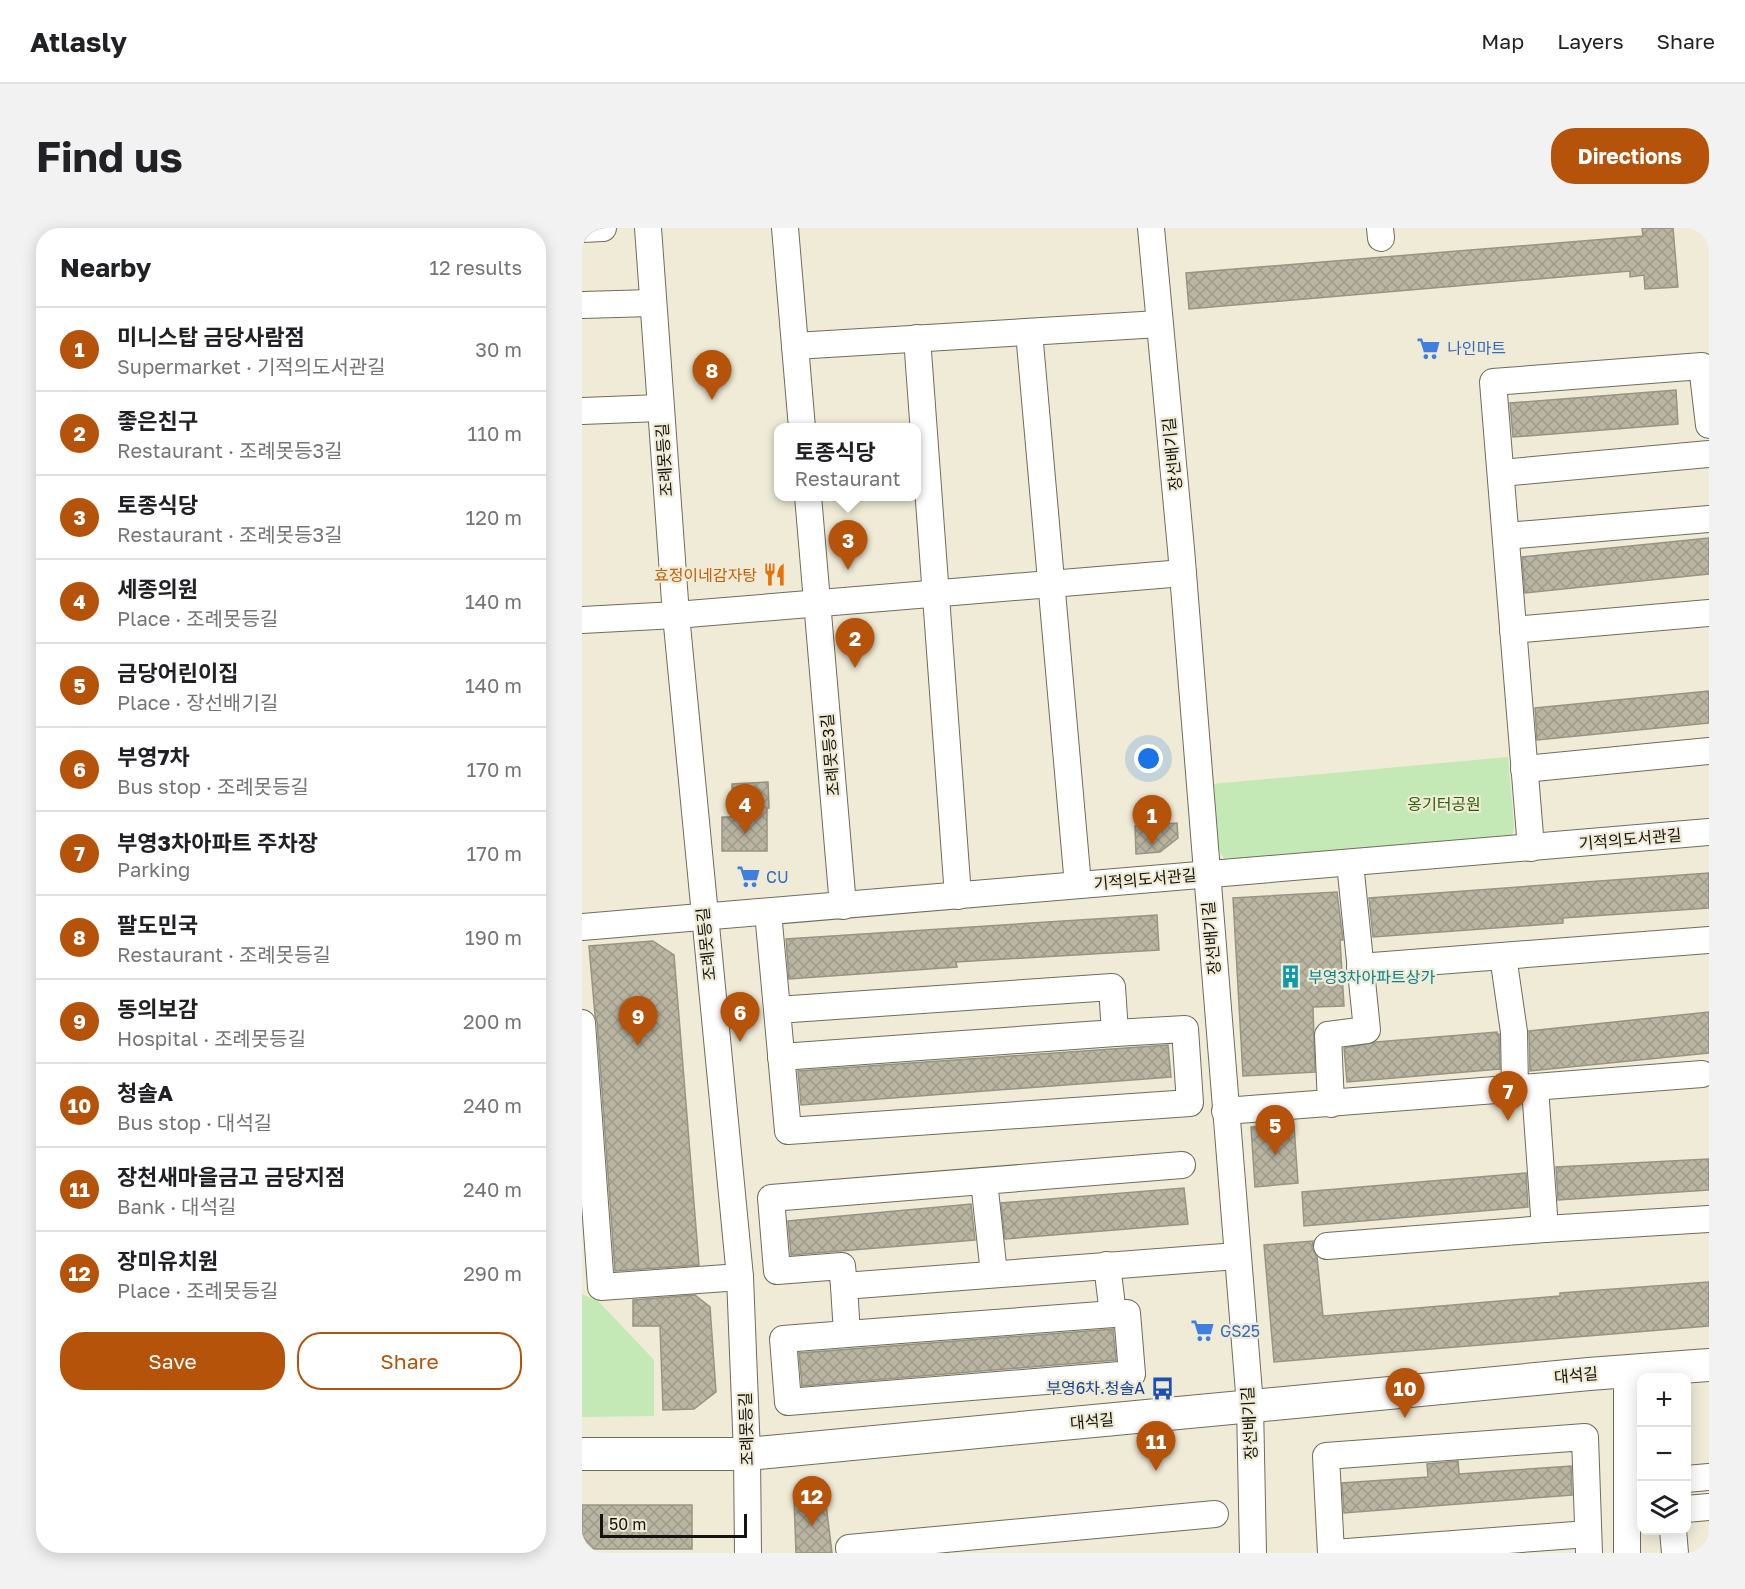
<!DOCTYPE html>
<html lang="en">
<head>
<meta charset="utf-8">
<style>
  :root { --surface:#fff; --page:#f2f2f2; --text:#202124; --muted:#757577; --line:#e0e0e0; --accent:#b45309 }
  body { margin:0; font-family:"Golos Text","Noto Sans KR",sans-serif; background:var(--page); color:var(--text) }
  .controls { position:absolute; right:18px; bottom:18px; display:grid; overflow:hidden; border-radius:12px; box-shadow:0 3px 15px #0003 }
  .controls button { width:54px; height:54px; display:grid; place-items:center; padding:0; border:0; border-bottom:2px solid var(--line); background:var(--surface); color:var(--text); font:30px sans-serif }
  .scale { position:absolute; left:18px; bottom:15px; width:147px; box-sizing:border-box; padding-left:6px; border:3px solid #15130d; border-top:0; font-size:16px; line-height:21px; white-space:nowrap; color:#15130d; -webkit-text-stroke:4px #efebd7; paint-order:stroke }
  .you { position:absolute; left:567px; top:531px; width:21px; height:21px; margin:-15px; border:4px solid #fff; border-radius:50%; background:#1a73e8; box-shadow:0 0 0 9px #1a73e833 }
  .badge { display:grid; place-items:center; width:39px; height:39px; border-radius:50%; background:var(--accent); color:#fff; font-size:20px; font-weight:700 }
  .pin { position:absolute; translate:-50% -50px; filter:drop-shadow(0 2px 3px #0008) }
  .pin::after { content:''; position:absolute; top:32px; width:21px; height:18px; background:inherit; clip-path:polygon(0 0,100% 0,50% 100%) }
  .popup { position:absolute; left:192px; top:195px; width:147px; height:78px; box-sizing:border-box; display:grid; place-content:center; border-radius:12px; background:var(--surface); filter:drop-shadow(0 2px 4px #0005); font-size:20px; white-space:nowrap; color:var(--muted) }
  .popup b { font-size:22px; color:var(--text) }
  .popup::after { content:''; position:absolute; left:50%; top:100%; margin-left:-12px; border:12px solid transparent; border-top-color:var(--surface) }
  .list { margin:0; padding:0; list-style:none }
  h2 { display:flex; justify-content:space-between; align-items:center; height:78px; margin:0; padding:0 24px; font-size:26px }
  h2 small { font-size:20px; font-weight:400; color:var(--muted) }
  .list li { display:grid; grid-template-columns:39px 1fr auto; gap:18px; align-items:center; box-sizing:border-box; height:84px; padding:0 24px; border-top:2px solid var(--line) }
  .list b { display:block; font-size:22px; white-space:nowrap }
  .list p { margin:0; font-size:20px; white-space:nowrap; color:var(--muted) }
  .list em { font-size:20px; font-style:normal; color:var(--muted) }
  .actions { display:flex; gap:12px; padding:18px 24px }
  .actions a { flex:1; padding:14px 0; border:2px solid var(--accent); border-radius:24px; text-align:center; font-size:21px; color:var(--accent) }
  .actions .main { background:var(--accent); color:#fff }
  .icon { flex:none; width:33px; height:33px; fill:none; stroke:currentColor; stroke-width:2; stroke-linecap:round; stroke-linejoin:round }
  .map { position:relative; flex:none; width:1127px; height:1325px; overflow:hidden; border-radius:24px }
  header { display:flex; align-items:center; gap:36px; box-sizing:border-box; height:84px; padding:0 30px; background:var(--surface); border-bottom:2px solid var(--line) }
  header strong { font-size:28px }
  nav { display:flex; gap:33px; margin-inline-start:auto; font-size:21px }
  .intro { display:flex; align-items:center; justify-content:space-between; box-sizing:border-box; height:144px; padding:0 36px }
  h1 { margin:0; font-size:42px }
  .button { padding:15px 27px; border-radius:24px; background:var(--accent); color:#fff; font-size:21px; font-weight:700 }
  main { display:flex; gap:36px; padding:0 36px }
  aside { flex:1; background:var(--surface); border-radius:24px; box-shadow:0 3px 15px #0003 }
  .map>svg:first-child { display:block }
  .green { fill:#c4e8b6 }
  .building { fill:url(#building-cross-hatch); stroke:#989483; stroke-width:1.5 }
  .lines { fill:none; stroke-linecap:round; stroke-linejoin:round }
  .minor-casing { stroke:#706c5b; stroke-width:28 }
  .major-casing { stroke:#706c5b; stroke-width:34 }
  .minor { stroke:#fff; stroke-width:26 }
  .major { stroke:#fff; stroke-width:32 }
  .labels { text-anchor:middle; stroke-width:4.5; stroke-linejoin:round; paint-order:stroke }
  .shop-label { font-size:16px; fill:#366cbe; stroke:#efebd7; text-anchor:start }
  .street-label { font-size:16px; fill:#15130d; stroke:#efebd7 }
  .food-label { font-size:16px; fill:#c56008; stroke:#efebd7; text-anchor:end }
  .park-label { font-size:16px; fill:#2a6206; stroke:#efebd7 }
  .culture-label { font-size:16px; fill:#0d838f; stroke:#efebd7; text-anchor:start }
  .transit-label { font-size:16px; fill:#164399; stroke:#efebd7; text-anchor:end }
</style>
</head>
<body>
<header>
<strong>Atlasly</strong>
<nav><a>Map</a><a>Layers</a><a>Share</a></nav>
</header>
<div class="intro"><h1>Find us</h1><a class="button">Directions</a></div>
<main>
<aside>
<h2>Nearby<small>12 results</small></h2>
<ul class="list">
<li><span class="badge">1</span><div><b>미니스탑 금당사람점</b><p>Supermarket · 기적의도서관길</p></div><em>30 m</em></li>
<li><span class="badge">2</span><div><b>좋은친구</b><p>Restaurant · 조례못등3길</p></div><em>110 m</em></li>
<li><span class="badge">3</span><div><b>토종식당</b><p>Restaurant · 조례못등3길</p></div><em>120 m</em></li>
<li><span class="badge">4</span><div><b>세종의원</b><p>Place · 조례못등길</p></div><em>140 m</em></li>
<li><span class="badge">5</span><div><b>금당어린이집</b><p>Place · 장선배기길</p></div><em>140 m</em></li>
<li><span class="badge">6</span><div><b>부영7차</b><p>Bus stop · 조례못등길</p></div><em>170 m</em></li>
<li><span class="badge">7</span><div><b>부영3차아파트 주차장</b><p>Parking</p></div><em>170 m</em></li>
<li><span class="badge">8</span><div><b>팔도민국</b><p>Restaurant · 조례못등길</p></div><em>190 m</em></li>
<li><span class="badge">9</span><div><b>동의보감</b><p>Hospital · 조례못등길</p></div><em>200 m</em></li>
<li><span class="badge">10</span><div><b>청솔A</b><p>Bus stop · 대석길</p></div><em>240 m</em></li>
<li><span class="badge">11</span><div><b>장천새마을금고 금당지점</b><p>Bank · 대석길</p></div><em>240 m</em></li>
<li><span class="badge">12</span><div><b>장미유치원</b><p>Place · 조례못등길</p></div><em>290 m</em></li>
</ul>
<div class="actions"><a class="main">Save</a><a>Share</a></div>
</aside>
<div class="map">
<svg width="1127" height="1325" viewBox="0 0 1127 1325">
  <defs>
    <pattern id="building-cross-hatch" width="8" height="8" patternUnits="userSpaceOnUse" patternTransform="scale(1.5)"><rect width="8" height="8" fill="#b9b5a2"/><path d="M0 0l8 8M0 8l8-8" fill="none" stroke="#9e9b8a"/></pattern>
  </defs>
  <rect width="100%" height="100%" fill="#efebd7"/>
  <g class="green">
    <path d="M926 529 932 598 931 606 926 612 644 632 638 625 635 616 630 556Z"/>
    <path d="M0 1066 16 1073 72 1132V1188L0 1189Z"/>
  </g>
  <g class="building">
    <path d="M1060 0H1091L1096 59 1063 61 1062 47 1048 49V43L607 81 604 45 1061 8Z"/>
    <path d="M1094 162 1096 196 931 209 928 175Z"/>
    <path d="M1127 310V346L943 365 940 329Z"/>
    <path d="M1127 463V495L955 512 953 480Z"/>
    <path d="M186 554 187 580H185V623H140V589H151L150 556Z"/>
    <path d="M595 595 596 610 578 624 554 626 553 598Z"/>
    <path d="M1127 645V680L981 690V695L791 709 787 670Z"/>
    <path d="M755 664 761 712H758L762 778 731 779 733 844 661 848 651 670Z"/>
    <path d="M575 687 577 722 374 734 375 739 207 751 204 711Z"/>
    <path d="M71 713 92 727 117 1037 33 1043 15 794 13 787 7 718Z"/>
    <path d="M1127 784V825L948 843 947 803Z"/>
    <path d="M915 804V806H917L918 841 765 854 762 820 794 814Z"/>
    <path d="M586 817 589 849 219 877 216 843Z"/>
    <path d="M712 897 716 955 673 959 669 899Z"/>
    <path d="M1127 931V962L976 972 974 939Z"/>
    <path d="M944 945 946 979 722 998 720 964Z"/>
    <path d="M602 960 606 996 423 1011 419 975Z"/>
    <path d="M389 976 393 1012 209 1027 206 993Z"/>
    <path d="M731 1013 730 1020 735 1029 741 1088 978 1068V1065L1127 1054V1098L692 1134 682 1017Z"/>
    <path d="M113 1067 128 1079 134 1164 112 1181 81 1182 78 1098H51V1072Z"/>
    <path d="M531 1101 534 1132 220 1158 217 1125Z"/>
    <path d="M876 1233 877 1246 989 1238 990 1267 762 1285 760 1255 846 1249 845 1236Z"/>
    <path d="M243 1268 250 1325H214L212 1271Z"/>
    <rect x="0" y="1277" width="110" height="44"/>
  </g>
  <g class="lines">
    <defs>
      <g id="minor">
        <path d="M66 0 94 387 158 1049 165 1226 166 1325"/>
        <path d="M203 0 220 200"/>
        <path d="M569 0 599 321 668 1177 671 1325"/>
        <path d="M798 0 799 10"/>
        <path d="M0 1 21 0"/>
        <path d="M0 77 70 75"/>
        <path d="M447 104 496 657"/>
        <path d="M335 110 376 668"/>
        <path d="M213 118 577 96"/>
        <path d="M0 183 78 180"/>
        <path d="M919 245 1127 226"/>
        <path d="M226 268 261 678"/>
        <path d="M924 308 1127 291"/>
        <path d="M0 392 94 387 601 345"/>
        <path d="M931 402 1127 385"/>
        <path d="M942 541 1127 523"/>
        <path d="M949 620 911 154 1120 138 1127 197"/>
        <path d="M186 684 195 782 530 759 533 805 603 801 608 875 206 903 195 782"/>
        <path d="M0 699 1127 604"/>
        <path d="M921 728 932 804 933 861"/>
        <path d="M778 739 1127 712"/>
        <path d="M0 795 19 1059 158 1049"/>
        <path d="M199 829 533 805"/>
        <path d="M953 860 963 1001"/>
        <path d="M749 876 746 807 785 802 768 635"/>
        <path d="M643 883 1120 846"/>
        <path d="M402 953 412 1046"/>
        <path d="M745 1018 963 1001 1127 991"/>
        <path d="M525 1037 531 1086"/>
        <path d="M262 1058 260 1038 195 1043 189 970 600 937"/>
        <path d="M265 1106 545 1085 550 1146 206 1174 201 1111 265 1106 262 1058 655 1028"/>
        <path d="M1104 1251 1127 1249"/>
        <path d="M1104 1281 1127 1279"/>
        <path d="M1091 1302 1093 1325"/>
        <path d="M267 1320 633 1286"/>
        <path d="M749 1325 744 1228 1003 1209 1007 1325"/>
        <path d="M752 1325 1006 1306"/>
        <path d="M1045 1325V1143"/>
      </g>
      <path id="major" d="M0 1226H165L1007 1146 1127 1137"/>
    </defs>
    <use href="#minor" class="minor-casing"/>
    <use href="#major" class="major-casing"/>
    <use href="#minor" class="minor"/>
    <use href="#major" class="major"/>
  </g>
  <defs>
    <symbol id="supermarket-bare" viewBox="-9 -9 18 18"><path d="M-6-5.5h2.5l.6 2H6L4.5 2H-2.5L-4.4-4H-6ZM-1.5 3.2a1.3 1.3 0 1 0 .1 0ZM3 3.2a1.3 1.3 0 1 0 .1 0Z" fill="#3f7fe0" stroke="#efebd7" stroke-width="2.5" paint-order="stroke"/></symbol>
    <symbol id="restaurant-bare" viewBox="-9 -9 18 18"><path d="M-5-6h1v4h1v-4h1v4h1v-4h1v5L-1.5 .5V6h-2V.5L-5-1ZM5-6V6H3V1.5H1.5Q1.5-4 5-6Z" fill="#e8710a" stroke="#efebd7" stroke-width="2.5" paint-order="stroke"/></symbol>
    <symbol id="building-bare" viewBox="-9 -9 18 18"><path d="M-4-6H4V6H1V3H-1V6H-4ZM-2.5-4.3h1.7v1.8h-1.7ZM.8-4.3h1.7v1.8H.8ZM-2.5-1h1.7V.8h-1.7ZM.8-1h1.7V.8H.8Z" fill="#0f9aa8" stroke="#efebd7" stroke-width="2.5" paint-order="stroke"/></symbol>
    <symbol id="bus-bare" viewBox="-9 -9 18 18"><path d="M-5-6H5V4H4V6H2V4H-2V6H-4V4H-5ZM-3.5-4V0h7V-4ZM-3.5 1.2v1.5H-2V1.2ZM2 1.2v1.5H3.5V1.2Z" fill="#1a4fb4" stroke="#efebd7" stroke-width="2.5" paint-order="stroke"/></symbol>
  </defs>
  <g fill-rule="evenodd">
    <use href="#supermarket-bare" x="830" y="104" width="33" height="33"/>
    <use href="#restaurant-bare" x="176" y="330" width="33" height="33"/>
    <use href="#supermarket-bare" x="150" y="632" width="33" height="33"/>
    <use href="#building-bare" x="692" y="732" width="33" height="33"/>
    <use href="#supermarket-bare" x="604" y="1086" width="33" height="33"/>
    <use href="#bus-bare" x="564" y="1144" width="33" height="33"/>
  </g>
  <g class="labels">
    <g class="shop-label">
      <text x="865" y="126">나인마트</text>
      <text x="184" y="655">CU</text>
      <text x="638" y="1109">GS25</text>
    </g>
    <g class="street-label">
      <text transform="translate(590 226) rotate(-96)" y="6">장선배기길</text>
      <text transform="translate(82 232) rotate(-94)" y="6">조례못등길</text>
      <text transform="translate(248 527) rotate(-95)" y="6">조례못등3길</text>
      <text transform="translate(1048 611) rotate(-5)" y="6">기적의도서관길</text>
      <text transform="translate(563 651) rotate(-5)" y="6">기적의도서관길</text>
      <text transform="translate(629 710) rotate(-95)" y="6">장선배기길</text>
      <text transform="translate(124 716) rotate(-96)" y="6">조례못등길</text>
      <text transform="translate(994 1147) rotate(-5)" y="6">대석길</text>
      <text transform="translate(510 1193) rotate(-5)" y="6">대석길</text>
      <text transform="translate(667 1195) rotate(-93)" y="6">장선배기길</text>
      <text transform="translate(164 1201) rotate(-92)" y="6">조례못등길</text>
    </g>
    <g class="food-label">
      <text x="175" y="353">효정이네감자탕</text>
    </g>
    <g class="park-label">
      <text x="862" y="582">옹기터공원</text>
    </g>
    <g class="culture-label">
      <text x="726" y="755">부영3차아파트상가</text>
    </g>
    <g class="transit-label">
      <text x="563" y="1166">부영6차.청솔A</text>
    </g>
  </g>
</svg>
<div class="controls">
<button>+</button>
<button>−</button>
<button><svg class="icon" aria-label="layers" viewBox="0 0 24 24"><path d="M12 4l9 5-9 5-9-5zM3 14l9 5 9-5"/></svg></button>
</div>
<div class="scale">50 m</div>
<div class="you"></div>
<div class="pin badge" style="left:570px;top:617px">1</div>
<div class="pin badge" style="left:273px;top:440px">2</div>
<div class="pin badge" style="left:266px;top:342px">3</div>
<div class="popup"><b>토종식당</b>Restaurant</div>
<div class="pin badge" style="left:163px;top:606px">4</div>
<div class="pin badge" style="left:693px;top:927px">5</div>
<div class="pin badge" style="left:158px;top:814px">6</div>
<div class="pin badge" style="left:926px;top:893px">7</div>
<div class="pin badge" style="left:130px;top:172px">8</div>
<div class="pin badge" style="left:56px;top:818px">9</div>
<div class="pin badge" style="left:823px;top:1190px">10</div>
<div class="pin badge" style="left:574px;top:1243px">11</div>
<div class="pin badge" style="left:230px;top:1298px">12</div>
</div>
</main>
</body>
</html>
